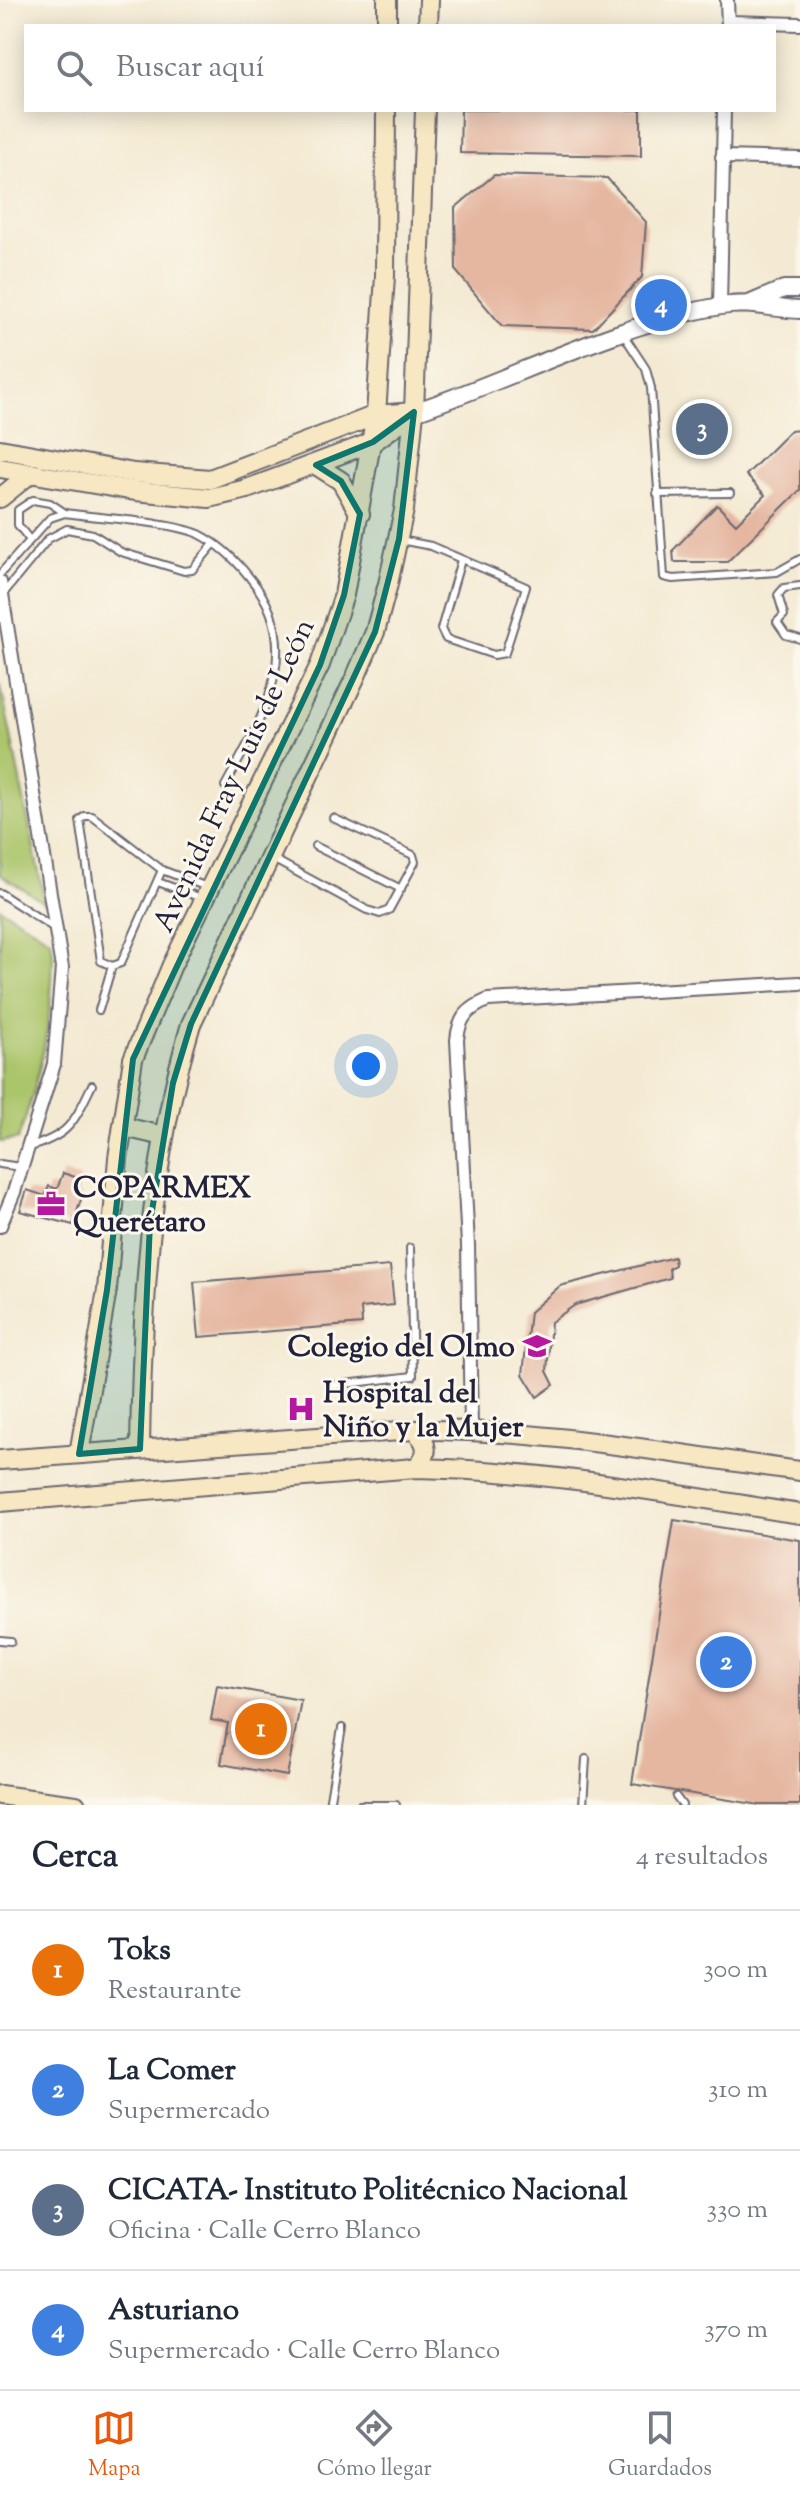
<!DOCTYPE html>
<html lang="es">
<head>
<meta charset="utf-8">
<style>
  :root { --surface:#fff; --page:#f6f6f7; --text:#1f2937; --muted:#747a83; --line:#e0e1e3; --accent:#ea580c }
  body { margin:0; font-family:"Sorts Mill Goudy",serif; background:var(--page); color:var(--text) }
  .you { position:absolute; left:366px; top:1066px; width:28px; height:28px; margin:-20px; border:6px solid #fff; border-radius:50%; background:#1a73e8; box-shadow:0 0 0 12px #1a73e833 }
  .badge { display:grid; place-items:center; width:52px; height:52px; border-radius:50%; background:var(--accent); color:#fff; font-size:26px; font-weight:700 }
  .pin { position:absolute; translate:-50% -50%; border:4px solid #fff; box-shadow:0 2px 8px #0006 }
  .list { margin:0; padding:0; list-style:none }
  h2 { display:flex; justify-content:space-between; align-items:center; height:104px; margin:0; padding:0 32px; font-size:34px }
  h2 small { font-size:26px; font-weight:400; color:var(--muted) }
  .list li { display:grid; grid-template-columns:52px 1fr auto; gap:24px; align-items:center; box-sizing:border-box; height:120px; padding:0 32px; border-top:2px solid var(--line) }
  .list b { display:block; font-size:30px; white-space:nowrap }
  .list p { margin:0; font-size:26px; white-space:nowrap; color:var(--muted) }
  .list em { font-size:26px; font-style:normal; color:var(--muted) }
  .icon { flex:none; width:44px; height:44px; fill:none; stroke:currentColor; stroke-width:2; stroke-linecap:round; stroke-linejoin:round }
  .map { position:relative; flex:none; width:800px; height:1805px; overflow:hidden }
  .search { position:absolute; background:var(--surface); box-shadow:0 4px 20px #0003; left:24px; right:24px; top:24px; height:88px; display:flex; align-items:center; gap:20px; box-sizing:border-box; padding:0 28px; border-radius:0px; color:var(--muted); font-size:30px }
  .sheet { height:584px; background:var(--surface) }
  nav { display:flex; justify-content:space-around; align-items:center; box-sizing:border-box; height:112px; border-top:2px solid var(--line); background:var(--surface); font-size:22px; color:var(--muted) }
  nav a { display:grid; justify-items:center; gap:4px }
  nav .on { color:var(--accent) }
  .map>svg:first-child { display:block }
  .green { fill:#abc56b; stroke:#667453; stroke-width:2 }
  .building { fill:#e5b7a1 }
  .lines { fill:none; stroke-linecap:round; stroke-linejoin:round }
  .service-casing { stroke:#6c6870; stroke-width:10 }
  .minor-casing { stroke:#6c6870; stroke-width:16 }
  .tertiary-casing { stroke:#6c6870; stroke-width:20 }
  .secondary-casing { stroke:#6c6870; stroke-width:22 }
  .service { stroke:#fff; stroke-width:6 }
  .minor { stroke:#fff; stroke-width:12 }
  .tertiary { stroke:#fff; stroke-width:16 }
  .secondary { stroke:#f7e8c3; stroke-width:18 }
  .marked { fill:#0f766e; fill-opacity:0.2; stroke:#0f766e; stroke-width:6; stroke-linejoin:round }
  .labels { text-anchor:middle; stroke-width:6; stroke-linejoin:round; paint-order:stroke }
  .street-label { font-size:30px; fill:#22223b; stroke:#fbf7ec }
  .poi-label { font-size:30px; font-weight:bold; fill:#22223b; stroke:#fbf7ec; text-anchor:start }
</style>
</head>
<body>
<div class="map">
<svg width="800" height="1805" viewBox="0 0 800 1805">
  <rect width="100%" height="100%" fill="#fbf7ec"/>
  <filter id="ink" filterUnits="userSpaceOnUse"><feTurbulence type="fractalNoise" baseFrequency=".0125" numOctaves="2"/><feDisplacementMap in="SourceGraphic" scale="16" xChannelSelector="R" yChannelSelector="G"/><feConvolveMatrix kernelMatrix="1 2 1 2 8 2 1 2 1" color-interpolation-filters="sRGB"/></filter>
  <filter id="wash" filterUnits="userSpaceOnUse"><feTurbulence type="fractalNoise" baseFrequency=".006" numOctaves="4" result="noise"/><feDisplacementMap in="SourceGraphic" scale="32" xChannelSelector="R" yChannelSelector="G"/><feGaussianBlur stdDeviation="1.8" result="paint"/><feColorMatrix in="noise" values="0 0 0 0 0 0 0 0 0 0 0 0 0 0 0 0 0 1.4 0 .05"/><feComposite in="paint" operator="in"/></filter>
  <g filter="url(#wash)">
    <rect width="100%" height="100%" fill="#f4ead3"/>
    <g class="green">
      <path d="M0 682 45 903 0 874Z"/>
      <path d="M0 908 51 940 53 954C52 1023 41 1075 18 1139L0 1142Z"/>
    </g>
    <g id="blocks">
      <g class="building">
        <path d="M461 110H641V156L460 153Z"/>
        <path d="M494 175 607 178 646 222 642 277 593 329 502 326 456 271 455 208Z"/>
        <path d="M800 430V490L727 562H674L673 550 717 505 736 524 765 495 746 475 790 431Z"/>
        <path d="M63 1173 81 1179 76 1194 82 1196 73 1225 20 1211 27 1190 45 1196 49 1186 57 1189Z"/>
        <path d="M674 1257 675 1265 669 1268 670 1278 575 1305 551 1322 547 1371 554 1385 537 1397 523 1374 530 1312 560 1286Z"/>
        <path d="M390 1266 394 1305 361 1308 362 1324 199 1337 194 1282Z"/>
        <path d="M674 1520 800 1540V1805H760L632 1784Z"/>
        <path d="M217 1685 301 1700 287 1776 221 1764 228 1723 211 1720Z"/>
      </g>
    </g>
  </g>
  <g filter="url(#ink)">
    <use href="#blocks" fill-opacity="0" stroke="#6c6870" stroke-width="2"/>
    <g class="lines">
      <defs>
        <g id="service">
          <path d="M623 334 646 369 651 388 664 577 673 579 777 572 800 559"/>
          <path d="M657 494 730 493"/>
          <path d="M29 539 18 525V510L33 500 50 503 65 513"/>
          <path d="M400 540 431 546 526 587 505 653 494 655 446 639 441 629 461 560"/>
          <path d="M0 574 50 518 65 513C98 518 172 522 199 534 219 544 236 560 250 578 308 648 261 719 225 786"/>
          <path d="M800 586 784 588 778 595 784 615 777 622 786 635 800 639"/>
          <path d="M3 594 48 539 67 529 93 534 121 552 184 571 192 570 214 544"/>
          <path d="M85 816H92L162 870 121 963 112 966 101 961 80 820Z"/>
          <path d="M315 846 401 889"/>
          <path d="M273 859 367 910 380 914 389 910 415 862 413 855 333 818"/>
          <path d="M162 870 207 887"/>
          <path d="M158 882 204 899"/>
          <path d="M0 893 54 928"/>
          <path d="M99 1010 112 966"/>
          <path d="M27 1148C70 1135 73 1124 92 1085"/>
          <path d="M0 1164 20 1167"/>
          <path d="M328 1386 413 1376 410 1248"/>
          <path d="M0 1640 11 1641"/>
          <path d="M676 1797 682 1805"/>
          <path d="M329 1805 342 1728"/>
          <path d="M360 1805H396"/>
          <path d="M583 1805 586 1759"/>
        </g>
        <g id="minor">
          <path d="M727 0 728 26"/>
          <path d="M729 22 800 24"/>
          <path d="M722 157 800 159"/>
          <path d="M720 306 724 110"/>
          <path d="M0 582 62 968 54 1064 14 1192 0 1226"/>
          <path d="M471 1430 468 1245 457 1040C459 1018 467 1009 488 1000L800 983"/>
        </g>
        <g id="tertiary">
          <path d="M749 304 784 289H800"/>
          <path d="M414 412C515 378 615 324 721 306 748 301 773 309 800 310"/>
        </g>
        <g id="secondary">
          <path d="M387 26V0"/>
          <path d="M428 26 429 0"/>
          <path d="M0 449 134 473 210 479 376 415 414 412"/>
          <path d="M316 465 341 481 360 514"/>
          <path d="M0 468 135 491 209 498 247 489 373 442 414 412"/>
          <path d="M0 498 31 473"/>
          <path d="M124 1127 163 1136"/>
          <path d="M414 1430C429 1443 430 1455 415 1468"/>
          <path d="M140 1449C142 1305 149 1163 191 1024L356 676 375 632 388 584 404 510 414 412 425 110"/>
          <path d="M79 1454 107 1290 118 1158 133 1059 172 965 320 665 344 595 376 415 385 276 386 110"/>
          <path d="M0 1460 414 1430C544 1429 671 1454 800 1471"/>
          <path d="M0 1502 415 1468C545 1470 672 1494 800 1514"/>
          <path d="M0 1795 76 1805"/>
        </g>
      </defs>
      <use href="#service" class="service-casing"/>
      <use href="#minor" class="minor-casing"/>
      <use href="#tertiary" class="tertiary-casing"/>
      <use href="#secondary" class="secondary-casing"/>
      <use href="#service" class="service"/>
      <use href="#minor" class="minor"/>
      <use href="#tertiary" class="tertiary"/>
      <use href="#secondary" class="secondary"/>
    </g>
  </g>
  <path class="marked" d="M414 412 399 539 375 632 191 1024 173 1083 150 1223 140 1449 79 1454 107 1290 133 1059 320 665 344 595 360 514 341 481 316 465 373 442Z"/>
  <defs>
    <symbol id="office-bare" viewBox="-9 -9 18 18"><path d="M-6-3h4V-5.5h4V-3h4V5H-6ZM-1-4.5V-3h2v-1.5ZM-6 0V1H6V0Z" fill="#b5179e" stroke="#fbf7ec" stroke-width="2.5" paint-order="stroke"/></symbol>
    <symbol id="school-bare" viewBox="-9 -9 18 18"><path d="M0-5L7-2L0 1L-7-2ZM-4 1L0 2.5L4 1V4Q0 6-4 4Z" fill="#b5179e" stroke="#fbf7ec" stroke-width="2.5" paint-order="stroke"/></symbol>
    <symbol id="hospital-bare" viewBox="-9 -9 18 18"><path d="M-5-5h3v3.5h4V-5h3V5h-3V1.5h-4V5h-3Z" fill="#b5179e" stroke="#fbf7ec" stroke-width="2.5" paint-order="stroke"/></symbol>
  </defs>
  <g fill-rule="evenodd">
    <use href="#office-bare" x="31" y="1184" width="40" height="40"/>
    <use href="#school-bare" x="517" y="1326" width="40" height="40"/>
    <use href="#hospital-bare" x="281" y="1389" width="40" height="40"/>
  </g>
  <g class="labels">
    <g class="street-label">
      <text transform="translate(233 775) rotate(-65)" y="10">Avenida Fray Luis de León</text>
    </g>
    <g class="poi-label">
      <text x="73" y="1197">COPARMEX<tspan x="73" dy="34">Querétaro</tspan></text>
      <text x="515" y="1356" text-anchor="end">Colegio del Olmo</text>
      <text x="323" y="1402">Hospital del<tspan x="323" dy="34">Niño y la Mujer</tspan></text>
    </g>
  </g>
</svg>
<div class="you"></div>
<div class="pin badge" style="left:261px;top:1729px;background:#e8710a">1</div>
<div class="pin badge" style="left:726px;top:1662px;background:#3f7fe0">2</div>
<div class="pin badge" style="left:702px;top:429px;background:#5c6f8a">3</div>
<div class="pin badge" style="left:661px;top:305px;background:#3f7fe0">4</div>
<div class="search"><svg class="icon" aria-label="search" viewBox="0 0 24 24"><circle cx="10" cy="10" r="6"/><path d="M15 15l6 6"/></svg>Buscar aquí</div>
</div>
<section class="sheet">
<h2>Cerca<small>4 resultados</small></h2>
<ul class="list">
<li><span class="badge" style="background:#e8710a">1</span><div><b>Toks</b><p>Restaurante</p></div><em>300 m</em></li>
<li><span class="badge" style="background:#3f7fe0">2</span><div><b>La Comer</b><p>Supermercado</p></div><em>310 m</em></li>
<li><span class="badge" style="background:#5c6f8a">3</span><div><b>CICATA- Instituto Politécnico Nacional</b><p>Oficina · Calle Cerro Blanco</p></div><em>330 m</em></li>
<li><span class="badge" style="background:#3f7fe0">4</span><div><b>Asturiano</b><p>Supermercado · Calle Cerro Blanco</p></div><em>370 m</em></li>
</ul>
</section>
<nav>
<a class="on"><svg class="icon" aria-label="map" viewBox="0 0 24 24"><path d="M3 6l6-2 6 2 6-2v14l-6 2-6-2-6 2zM9 4v14M15 6v14"/></svg>Mapa</a>
<a><svg class="icon" aria-label="directions" viewBox="0 0 24 24"><path d="M12 3l9 9-9 9-9-9zM9 14v-3h6M13 9l2 2-2 2"/></svg>Cómo llegar</a>
<a><svg class="icon" aria-label="saved" viewBox="0 0 24 24"><path d="M7 4h10v16l-5-4-5 4z"/></svg>Guardados</a>
</nav>
</body>
</html>
